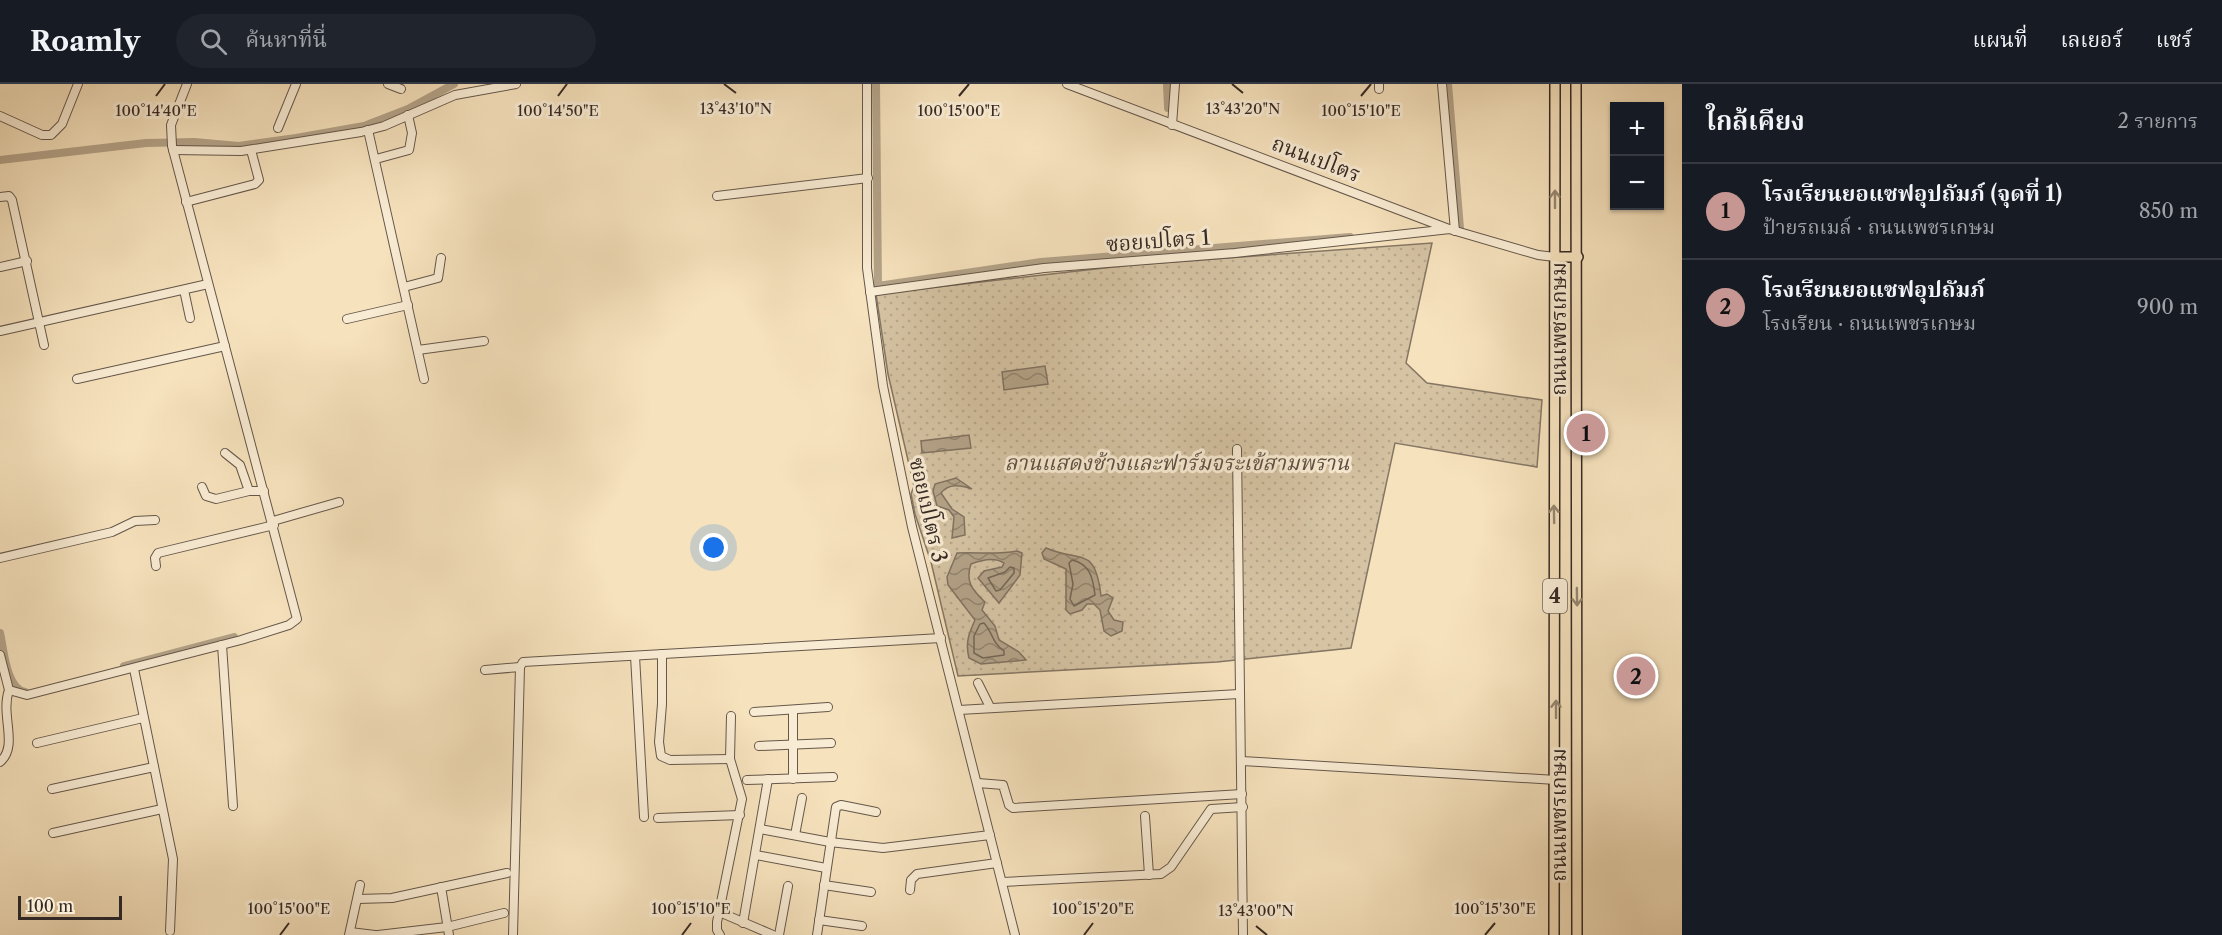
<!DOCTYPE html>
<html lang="th">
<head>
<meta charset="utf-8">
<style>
  :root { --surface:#171b24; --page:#20242c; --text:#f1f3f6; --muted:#9ea1a6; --line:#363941; --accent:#c59692 }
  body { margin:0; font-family:"Libre Caslon Text","Noto Serif Thai",serif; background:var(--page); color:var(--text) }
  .controls { position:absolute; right:18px; top:18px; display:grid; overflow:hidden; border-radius:0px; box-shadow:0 2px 4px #0004 }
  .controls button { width:54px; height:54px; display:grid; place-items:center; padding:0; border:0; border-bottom:2px solid var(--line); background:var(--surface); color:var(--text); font:30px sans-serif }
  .scale { position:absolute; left:18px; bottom:15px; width:104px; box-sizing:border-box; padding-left:6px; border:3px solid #352924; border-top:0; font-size:16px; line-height:21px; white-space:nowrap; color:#352924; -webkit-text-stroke:4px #f9ecd4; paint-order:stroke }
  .you { position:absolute; left:714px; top:464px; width:21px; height:21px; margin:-15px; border:4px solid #fff; border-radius:50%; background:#1a73e8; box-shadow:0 0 0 9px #1a73e833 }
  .badge { display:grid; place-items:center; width:39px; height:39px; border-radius:50%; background:var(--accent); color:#111; font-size:20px; font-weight:700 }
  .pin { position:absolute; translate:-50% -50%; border:3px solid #fff; box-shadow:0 2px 6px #0006 }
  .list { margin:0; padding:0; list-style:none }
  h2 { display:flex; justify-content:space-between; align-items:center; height:78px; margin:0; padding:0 24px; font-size:26px }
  h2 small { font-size:20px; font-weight:400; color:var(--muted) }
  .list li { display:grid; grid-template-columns:39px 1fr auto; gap:18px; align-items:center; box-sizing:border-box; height:96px; padding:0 24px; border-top:2px solid var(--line) }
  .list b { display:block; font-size:22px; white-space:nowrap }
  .list p { margin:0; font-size:20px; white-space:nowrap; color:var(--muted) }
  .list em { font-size:20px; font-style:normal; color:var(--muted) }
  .icon { flex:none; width:33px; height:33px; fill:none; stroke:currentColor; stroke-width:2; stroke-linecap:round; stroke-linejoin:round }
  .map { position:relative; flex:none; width:1682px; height:851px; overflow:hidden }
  header { display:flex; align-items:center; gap:36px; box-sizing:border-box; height:84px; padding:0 30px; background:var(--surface); border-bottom:2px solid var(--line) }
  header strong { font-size:28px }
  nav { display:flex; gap:33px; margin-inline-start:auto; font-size:21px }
  .search { width:420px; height:54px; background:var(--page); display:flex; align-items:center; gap:15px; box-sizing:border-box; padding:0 21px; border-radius:33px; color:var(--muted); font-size:22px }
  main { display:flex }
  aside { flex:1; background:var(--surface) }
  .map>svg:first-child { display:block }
  .park { fill:url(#park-dots); stroke:#857664; stroke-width:1.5 }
  .water { fill:url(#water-waves); stroke:#817261; stroke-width:1.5 }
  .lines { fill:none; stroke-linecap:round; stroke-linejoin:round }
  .shore { stroke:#746656; stroke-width:1.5 }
  .canal { stroke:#b4a389; stroke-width:8 }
  .minor-casing { stroke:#65574a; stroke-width:10 }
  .major-casing { stroke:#352924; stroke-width:12 }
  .minor { stroke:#f9ecd4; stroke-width:8 }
  .major { stroke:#f6e2bd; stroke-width:9 }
  .oneway { stroke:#968670 }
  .ticks { fill:none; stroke:#352924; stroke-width:2 }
  .labels { text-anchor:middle; stroke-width:6; stroke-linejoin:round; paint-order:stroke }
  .shield { fill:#f9ecd4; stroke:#706459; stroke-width:1.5 }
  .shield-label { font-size:20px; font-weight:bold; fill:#352924 }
  .street-label { font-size:21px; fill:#352924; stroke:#f9ecd4 }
  .park-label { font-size:21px; font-style:italic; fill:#5d5044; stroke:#f9ecd4 }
  .ticks-label { font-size:15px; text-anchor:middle; fill:#352924; stroke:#f9ecd4; stroke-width:6; stroke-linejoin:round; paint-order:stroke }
</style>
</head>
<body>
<header>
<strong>Roamly</strong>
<div class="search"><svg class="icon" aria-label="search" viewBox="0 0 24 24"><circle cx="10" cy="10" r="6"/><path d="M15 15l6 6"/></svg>ค้นหาที่นี่</div>
<nav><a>แผนที่</a><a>เลเยอร์</a><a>แชร์</a></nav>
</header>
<main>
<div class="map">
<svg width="1682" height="851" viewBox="0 0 1682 851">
  <defs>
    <pattern id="park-dots" width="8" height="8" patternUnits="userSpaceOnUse" patternTransform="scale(1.5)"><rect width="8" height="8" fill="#d5c3a3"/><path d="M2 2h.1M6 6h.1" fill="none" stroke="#b7a88c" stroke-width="1.8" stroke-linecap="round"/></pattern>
    <pattern id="water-waves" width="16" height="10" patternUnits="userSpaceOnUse" patternTransform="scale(1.5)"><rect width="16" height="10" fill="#b4a389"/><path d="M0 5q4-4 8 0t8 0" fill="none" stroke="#938570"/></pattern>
  </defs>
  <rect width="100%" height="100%" fill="#f6e2bd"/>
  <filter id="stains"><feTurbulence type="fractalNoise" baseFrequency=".00333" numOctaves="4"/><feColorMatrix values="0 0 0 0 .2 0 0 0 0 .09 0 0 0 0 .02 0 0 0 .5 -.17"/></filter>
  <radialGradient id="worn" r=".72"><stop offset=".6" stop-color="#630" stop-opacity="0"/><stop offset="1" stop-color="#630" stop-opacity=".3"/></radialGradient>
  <path class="park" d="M1432 159 1406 279 1427 299 1542 316 1537 383 1395 359 1351 564 1217 578 958 592 931 478 915 430 911 410 914 402 888 290 876 210 1131 181Z"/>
  <g class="water">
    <path d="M1045 282 1048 300 1004 306 1002 288Z"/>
    <path d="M969 351 971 364 922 369 921 357Z"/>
    <path d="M956 394 972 405C960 401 949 399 941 409L952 425 964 433 965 451 952 454 954 433 949 426 937 422 933 407 935 400Z"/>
    <path d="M1046 464C1081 479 1095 461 1101 512L1107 510 1113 514 1108 527 1114 536 1123 538 1122 547 1111 552 1104 547 1100 526 1094 520H1087L1082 526 1070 530 1066 526V485L1044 475 1042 469Z"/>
    <path d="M1017 467 1022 469 1020 491 999 519 978 494 984 487 1002 483 1004 479C995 473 981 476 971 480 965 497 972 506 985 518L982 526 995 542 999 556 1019 568 1026 576 981 580 969 574C965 559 969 549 975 536L948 501 947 493 957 469C978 468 996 471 1017 467Z"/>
  </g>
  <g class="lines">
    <g class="shore">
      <path d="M1072 476C1090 480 1093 494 1095 511L1074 522 1070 515 1073 500 1069 479Z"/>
      <path d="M1010 483 1014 484V489L1000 506 996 507 988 494 1005 488Z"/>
      <path d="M980 540 984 539C993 549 992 559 1004 567V571L983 574 974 569V552Z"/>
    </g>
    <g class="canal">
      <path d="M876 0 878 202 1041 178 1350 153"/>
      <path d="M1167 0 1168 24"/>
      <path d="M1448 0 1460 144 1448 145"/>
      <path d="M0 76 146 59 194 58 239 62 296 54 364 42 408 25 454 0"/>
      <path d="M0 549C4 566 6 604 25 608"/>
      <path d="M124 582 234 553"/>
    </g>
    <defs>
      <g id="minor">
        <path d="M388 0 401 5"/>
        <path d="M867 0V184L883 302 912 443 1015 851"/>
        <path d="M1067 0 1449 145 1538 171 1555 173"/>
        <path d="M1379 0V5"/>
        <path d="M1442 0 1455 147"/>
        <path d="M0 32 42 51H51L62 40 78 0"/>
        <path d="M1172 41 1175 0"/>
        <path d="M278 44 296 0"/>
        <path d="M368 46 424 295"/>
        <path d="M173 66 241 67 361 48 384 42 455 11 516 0"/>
        <path d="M376 75 409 66 412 49 408 31"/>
        <path d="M717 112 868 94"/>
        <path d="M0 113 9 112 12 116 44 261"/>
        <path d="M186 118 255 100 259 96 251 66"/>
        <path d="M0 183 27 177"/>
        <path d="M404 203 438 194 441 174"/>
        <path d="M184 206 190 234"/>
        <path d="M870 208 1044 184 1235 169 1450 145"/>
        <path d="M347 235 408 221"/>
        <path d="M0 247 208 200"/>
        <path d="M418 266 484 257"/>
        <path d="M77 295 225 262"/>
        <path d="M1237 365 1243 851"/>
        <path d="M225 369 240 381 249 407H264"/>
        <path d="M202 403 206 412 216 415 249 407"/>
        <path d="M273 437 339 418"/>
        <path d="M0 474 112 448 135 437 155 436"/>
        <path d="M156 482 155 474 158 469 274 441"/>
        <path d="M222 561 233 722"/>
        <path d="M662 570V620L659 658 661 672 670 676 730 675"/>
        <path d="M0 571 9 606 27 611 241 556 289 541 297 535 172 62 171 41 187 0"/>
        <path d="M635 572 644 733"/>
        <path d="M134 585 173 775 170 847"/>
        <path d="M485 586 520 583 523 578 941 554"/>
        <path d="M978 599 990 623"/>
        <path d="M793 626V695"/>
        <path d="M959 626 1239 610"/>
        <path d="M754 628 828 623"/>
        <path d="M37 659 143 634"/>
        <path d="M759 662 831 659"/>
        <path d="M1242 677 1556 696"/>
        <path d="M0 678C19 662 0 631 9 606"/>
        <path d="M747 696 833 693"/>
        <path d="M978 699 1003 701 1009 721 1013 724 1242 710"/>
        <path d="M52 705 154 683"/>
        <path d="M1145 732 1149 791"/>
        <path d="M658 734 740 731"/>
        <path d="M760 745 830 758 883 764 990 751"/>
        <path d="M53 749 162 725"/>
        <path d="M795 751 802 714"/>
        <path d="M756 771 826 784"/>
        <path d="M1003 798 1161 790 1171 783 1211 725 1243 723"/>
        <path d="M824 801 871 808"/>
        <path d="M441 803 449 851"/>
        <path d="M910 806 911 796 917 790 997 779"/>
        <path d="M358 815 392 814 507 789"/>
        <path d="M724 830 773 851"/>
        <path d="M819 836 862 842"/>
        <path d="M743 839 768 695"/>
        <path d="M350 848 375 851"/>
        <path d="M349 851 360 801"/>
        <path d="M378 851 447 843 504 829"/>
        <path d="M513 851 520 583"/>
        <path d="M720 851 717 846V838L742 715 730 675 731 632"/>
        <path d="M779 851 788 802"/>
        <path d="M817 851 836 723 841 721 876 728"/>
      </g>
      <g id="major">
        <path d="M1576 0 1577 851"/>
        <path d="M1555 173H1578"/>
        <path d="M1554 851 1555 0"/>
      </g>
    </defs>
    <use href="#minor" class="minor-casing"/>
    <use href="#major" class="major-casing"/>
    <use href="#minor" class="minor"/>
    <use href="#major" class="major"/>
  </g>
  <defs><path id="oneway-shaft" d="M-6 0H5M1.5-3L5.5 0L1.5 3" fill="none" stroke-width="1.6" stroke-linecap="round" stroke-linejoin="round" transform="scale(1.5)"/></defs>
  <g class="oneway">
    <use href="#oneway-shaft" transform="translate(1555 115) rotate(-90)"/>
    <use href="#oneway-shaft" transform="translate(1554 430) rotate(-91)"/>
    <use href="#oneway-shaft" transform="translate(1577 513) rotate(89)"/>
    <use href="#oneway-shaft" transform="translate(1556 625) rotate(-90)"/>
  </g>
  <path class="ticks" d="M724 0 736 9M1232 0 1243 9M156 12 165 0M558 12 567 0M959 12 969 0M1361 12 1371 0M1256 842 1267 851M280 851 289 839M682 851 691 839M1084 851 1093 839M1485 851 1495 839"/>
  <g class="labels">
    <rect class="shield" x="1543" y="495" width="24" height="34" rx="4.5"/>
    <g class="shield-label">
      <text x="1555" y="519">4</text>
    </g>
    <g class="street-label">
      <text transform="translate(1316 75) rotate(21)" y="7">ถนนเปโตร</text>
      <text transform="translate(1158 157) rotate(-4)" y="7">ซอยเปโตร 1</text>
      <text transform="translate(1559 245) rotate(-90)" y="7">ถนนเพชรเกษม</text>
      <text transform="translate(928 426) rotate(77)" y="7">ซอยเปโตร 3</text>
      <text transform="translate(1559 731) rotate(-90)" y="7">ถนนเพชรเกษม</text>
    </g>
    <g class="park-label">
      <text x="1177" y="386">ลานแสดงช้างและฟาร์มจระเข้สามพราน</text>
    </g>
  </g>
  <g class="ticks-label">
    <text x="1243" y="30">13°43'20"N</text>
    <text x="736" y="30">13°43'10"N</text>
    <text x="156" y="32">100°14'40"E</text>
    <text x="959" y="32">100°15'00"E</text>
    <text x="1361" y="32">100°15'10"E</text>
    <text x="558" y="32">100°14'50"E</text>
    <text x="289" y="830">100°15'00"E</text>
    <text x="691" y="830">100°15'10"E</text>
    <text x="1093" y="830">100°15'20"E</text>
    <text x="1495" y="830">100°15'30"E</text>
    <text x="1256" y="832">13°43'00"N</text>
  </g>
  <rect width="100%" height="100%" filter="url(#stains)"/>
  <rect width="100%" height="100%" fill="url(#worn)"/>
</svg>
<div class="controls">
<button>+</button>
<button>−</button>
</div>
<div class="scale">100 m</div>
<div class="you"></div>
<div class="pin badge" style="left:1586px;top:349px">1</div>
<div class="pin badge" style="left:1636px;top:592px">2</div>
</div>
<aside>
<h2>ใกล้เคียง<small>2 รายการ</small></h2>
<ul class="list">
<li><span class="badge">1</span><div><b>โรงเรียนยอแซฟอุปถัมภ์ (จุดที่ 1)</b><p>ป้ายรถเมล์ · ถนนเพชรเกษม</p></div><em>850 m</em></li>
<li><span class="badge">2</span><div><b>โรงเรียนยอแซฟอุปถัมภ์</b><p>โรงเรียน · ถนนเพชรเกษม</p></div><em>900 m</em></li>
</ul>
</aside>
</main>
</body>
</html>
